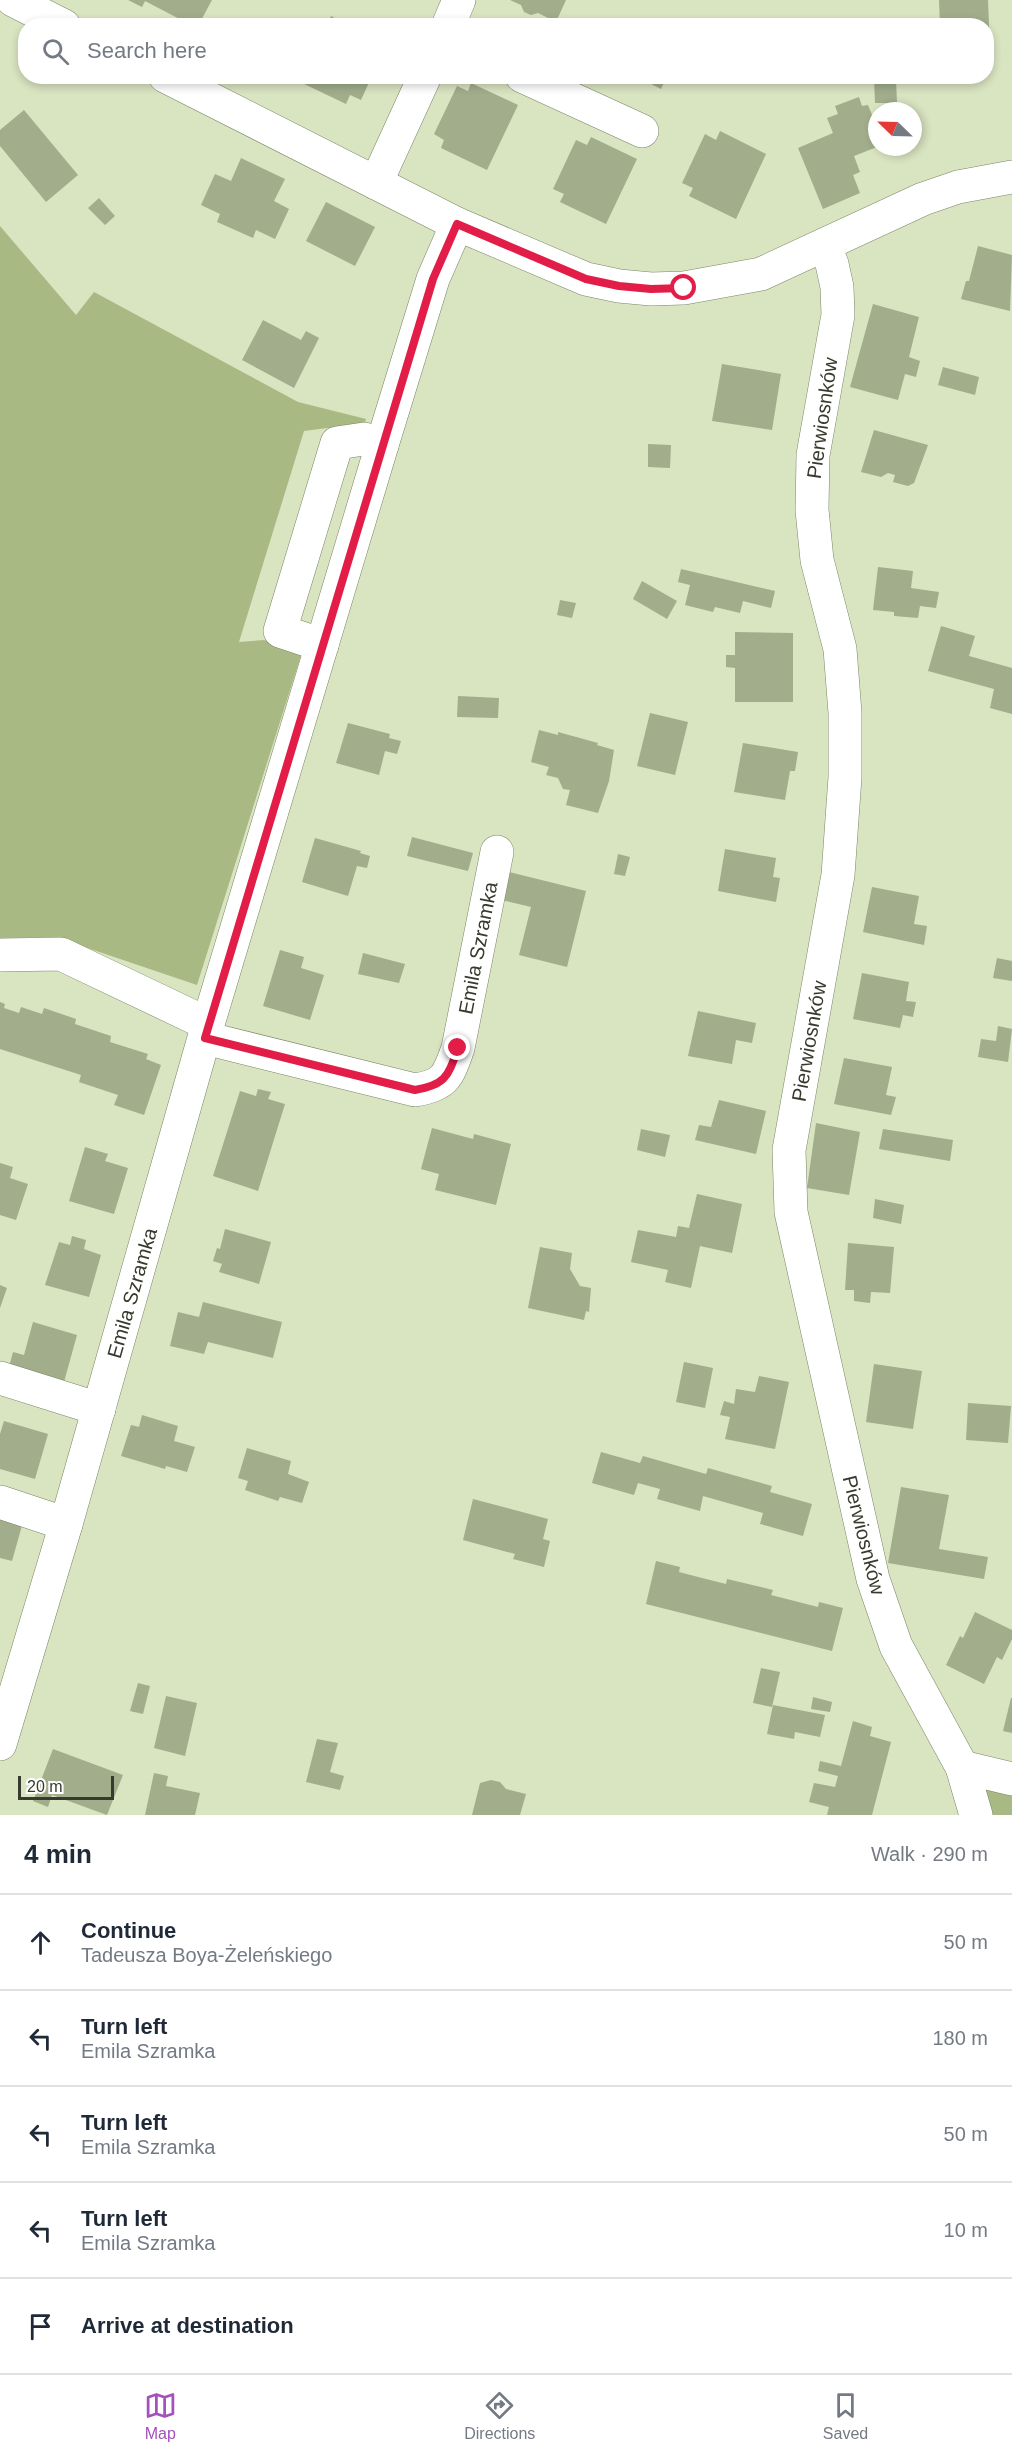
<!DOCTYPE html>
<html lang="en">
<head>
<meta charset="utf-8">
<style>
  :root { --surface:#fff; --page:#f2f2f3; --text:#1f2937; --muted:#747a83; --line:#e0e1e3; --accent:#a550be }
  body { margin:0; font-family:Arial,sans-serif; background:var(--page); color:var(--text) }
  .compass { position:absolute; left:868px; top:102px; width:54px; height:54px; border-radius:50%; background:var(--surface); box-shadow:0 3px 9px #0003; rotate:293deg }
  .scale { position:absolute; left:18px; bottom:15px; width:96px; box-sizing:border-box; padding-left:6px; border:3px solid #363b2d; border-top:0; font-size:16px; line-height:21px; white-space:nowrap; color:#363b2d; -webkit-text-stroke:4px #fff; paint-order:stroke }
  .stop { position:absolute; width:18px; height:18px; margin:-14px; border:4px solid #e11d48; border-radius:50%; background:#fff }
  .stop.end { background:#e11d48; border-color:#fff; box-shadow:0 2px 6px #0008 }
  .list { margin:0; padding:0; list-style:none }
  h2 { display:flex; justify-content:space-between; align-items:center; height:78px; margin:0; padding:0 24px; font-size:26px }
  h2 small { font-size:20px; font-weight:400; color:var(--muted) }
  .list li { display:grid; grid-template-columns:39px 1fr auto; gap:18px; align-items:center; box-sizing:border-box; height:96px; padding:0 24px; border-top:2px solid var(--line) }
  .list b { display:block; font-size:22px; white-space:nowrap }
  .list p { margin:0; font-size:20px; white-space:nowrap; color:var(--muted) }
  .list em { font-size:20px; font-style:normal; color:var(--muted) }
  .icon { flex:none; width:33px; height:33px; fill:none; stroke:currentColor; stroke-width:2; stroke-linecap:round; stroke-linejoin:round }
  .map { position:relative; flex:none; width:1012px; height:1815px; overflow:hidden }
  .search { position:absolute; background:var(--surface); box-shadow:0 3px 9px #0003; left:18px; right:18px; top:18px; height:66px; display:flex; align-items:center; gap:15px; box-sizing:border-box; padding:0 21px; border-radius:24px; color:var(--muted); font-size:22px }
  .sheet { height:558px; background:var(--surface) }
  nav { display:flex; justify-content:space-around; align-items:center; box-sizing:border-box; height:84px; border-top:2px solid var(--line); background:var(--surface); font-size:16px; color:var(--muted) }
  nav a { display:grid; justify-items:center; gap:3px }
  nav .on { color:var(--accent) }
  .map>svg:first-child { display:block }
  .green { fill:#a9b984 }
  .building { fill:#a1ad8b }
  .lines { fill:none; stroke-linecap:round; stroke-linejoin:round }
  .minor-casing { stroke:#7b8565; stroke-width:34 }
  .minor { stroke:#fff; stroke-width:33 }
  .route { stroke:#e11d48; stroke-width:8 }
  .labels { text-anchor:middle; stroke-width:6; stroke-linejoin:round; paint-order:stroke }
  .street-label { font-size:20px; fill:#363b2d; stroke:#fff }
</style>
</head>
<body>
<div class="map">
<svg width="1012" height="1815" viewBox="0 0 1012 1815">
  <rect width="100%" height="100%" fill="#d9e4c1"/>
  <g class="green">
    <path d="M0 226 76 315 94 292 298 402 366 419 362 433 351 435 327 428 304 431 239 642 264 640 302 652 197 985 55 937 0 938Z"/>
    <path d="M981 1780 1012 1785V1815H989Z"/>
  </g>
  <g class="building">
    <path d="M128 0H212L198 26H193L145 1 142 7Z"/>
    <path d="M510 0H566L556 22 538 13 531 15 524 12 521 5Z"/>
    <path d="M939 0H988L990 48H987V26H940Z"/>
    <path d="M331 16 350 26H327Z"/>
    <path d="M302 76H372L361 100 350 95 346 104 300 82Z"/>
    <path d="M635 76H667L661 89Z"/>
    <path d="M874 79H896L897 103H875Z"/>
    <path d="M471 83 518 105 487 170 441 148 444 140 434 134 457 86 468 91Z"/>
    <path d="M859 97 862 106 868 105 877 127V147L854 156 860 172 853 175 860 193 823 209 798 148 833 133 827 118 838 114 835 106Z"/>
    <path d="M24 110 78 175 46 202 0 146V130Z"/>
    <path d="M720 131 766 154 736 219 689 196 693 188 682 183 705 134 716 140Z"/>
    <path d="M591 137 637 159 606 224 560 202 564 194 553 189 576 140 587 145Z"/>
    <path d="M241 158 285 179 274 201 289 209 275 239 256 230 253 238 217 222 220 214 201 205 215 174 231 181Z"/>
    <path d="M99 198 115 216 105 225 88 208Z"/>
    <path d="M326 202 375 227 355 266 306 241Z"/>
    <path d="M978 246 1012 255 1010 311 961 299 966 281H969Z"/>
    <path d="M873 304 919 317 909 357 920 361 916 377 905 374 898 400 850 387Z"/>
    <path d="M263 320 301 340 306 331 319 338 294 388 242 360Z"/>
    <path d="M722 364 781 374 772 430 712 421Z"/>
    <path d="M943 367 979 377 975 395 938 385Z"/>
    <path d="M874 430 928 445 914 483 908 486 893 482 895 475 888 473 881 477 861 472Z"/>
    <path d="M648 444 671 445 670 468 648 467Z"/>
    <path d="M878 567 913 571 911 588 939 592 936 608 920 606 918 618 894 616V612L873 610Z"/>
    <path d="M681 569 775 591 771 608 743 601 740 613 715 607 713 612 685 605 690 585 678 582Z"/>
    <path d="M642 581 677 601 667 619 633 599Z"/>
    <path d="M560 600 576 603 572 618 557 615Z"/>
    <path d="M941 626 975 636 969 656 1012 668V714L990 708 994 689 928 671Z"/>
    <path d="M735 632 793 633V702H735V668L726 667V655H735Z"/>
    <path d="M458 696 499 698 498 718 457 717Z"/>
    <path d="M650 713 688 722 675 775 637 766Z"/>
    <path d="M348 723 390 734 389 738 401 741 397 754 385 751 379 775 336 763Z"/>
    <path d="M539 730 558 735V732L598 743 597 745 614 750 609 781 598 813 566 805 570 790 563 789 558 778 546 775 549 767 531 762Z"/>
    <path d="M743 743 798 752 795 771H790L785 800 734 792Z"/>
    <path d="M412 837 473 853 468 871 407 856Z"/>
    <path d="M315 838 361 851 360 853 370 856 367 868 357 866 348 896 302 882Z"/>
    <path d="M725 849 776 858 773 877 780 878 776 902 718 891Z"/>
    <path d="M618 854 630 857 625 876 614 874Z"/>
    <path d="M509 872 586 891 567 967 519 955 531 907 502 900Z"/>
    <path d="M872 887 919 896 914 924 927 926 924 945 863 932Z"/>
    <path d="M280 950 304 957 301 968 324 975 310 1020 263 1006Z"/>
    <path d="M363 953 405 964 399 983 358 974Z"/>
    <path d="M997 958 1012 961V981L993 978Z"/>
    <path d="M862 973 909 982 906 1001 916 1002 913 1017 903 1015 900 1028 853 1019Z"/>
    <path d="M0 1002 5 1004 4 1008 19 1013 21 1007 42 1014 44 1008 76 1019 75 1024 111 1036 110 1042 148 1054 146 1059 161 1065 144 1115 114 1105 118 1095 79 1082 81 1075 0 1049Z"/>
    <path d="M698 1011 756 1023 752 1043 736 1040 732 1064 688 1056Z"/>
    <path d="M998 1026 1012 1029 1008 1062 978 1057 981 1039 996 1041Z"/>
    <path d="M844 1058 892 1067 886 1095 896 1097 891 1115 834 1104Z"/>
    <path d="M258 1089 271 1092 268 1099 285 1104 258 1191 213 1176 240 1091 256 1096Z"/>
    <path d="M719 1100 766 1111 756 1154 695 1140 699 1125 711 1127Z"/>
    <path d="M816 1123 860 1132 849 1195 807 1188Z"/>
    <path d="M432 1128 473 1139 474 1134 511 1144 496 1205 435 1190 439 1174 421 1169Z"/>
    <path d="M641 1129 670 1135 665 1157 637 1150Z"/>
    <path d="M883 1129 953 1140 950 1161 879 1149Z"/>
    <path d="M85 1147 108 1154 105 1161 128 1168 114 1214 69 1201Z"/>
    <path d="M0 1163 13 1167 10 1178 28 1184 16 1220 0 1215Z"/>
    <path d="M697 1194 742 1204 732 1253 700 1246 691 1288 665 1282 668 1270 631 1262 638 1230 676 1237 678 1226 689 1228Z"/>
    <path d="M875 1199 904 1205 901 1224 873 1218Z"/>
    <path d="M225 1229 271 1242 259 1284 219 1272 222 1264 213 1261 217 1248 220 1249Z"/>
    <path d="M72 1236 86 1240 84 1249 101 1255 89 1297 45 1285 59 1242 70 1245Z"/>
    <path d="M848 1243 894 1247 890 1293 871 1292 870 1303 854 1301V1290H845Z"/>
    <path d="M540 1247 572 1253 570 1269 580 1286 591 1288 589 1312 586 1311 584 1320 528 1308Z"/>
    <path d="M0 1285 7 1288 0 1308Z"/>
    <path d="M203 1302 282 1322 273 1358 208 1342 204 1354 170 1346 178 1312 199 1317Z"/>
    <path d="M33 1322 77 1335 64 1382 9 1367 13 1352 24 1355Z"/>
    <path d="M684 1362 713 1368 705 1408 676 1402Z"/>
    <path d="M874 1364 922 1371 913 1429 866 1422Z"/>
    <path d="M759 1376 789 1382 775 1449 725 1439 730 1417 720 1415 724 1401 734 1404 736 1389 755 1392Z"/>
    <path d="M968 1403 1011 1406 1008 1443 966 1440Z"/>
    <path d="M142 1415 178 1426 174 1441 195 1447 187 1472 166 1466 165 1469 121 1456 131 1425 139 1427Z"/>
    <path d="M4 1421 48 1434 35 1479 0 1469V1434Z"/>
    <path d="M247 1448 291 1461 288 1474 309 1482 302 1503 280 1497 278 1501 245 1490 248 1481 238 1478Z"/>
    <path d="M601 1452 640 1463 643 1456 706 1474 708 1468 772 1486 770 1492 812 1504 803 1536 760 1524 763 1513 703 1496 700 1511 657 1499 660 1489 638 1483 634 1495 592 1483Z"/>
    <path d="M901 1487 949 1495 939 1549 988 1557 984 1579 888 1563Z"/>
    <path d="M473 1499 548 1519 543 1539 550 1541 544 1567 513 1559 515 1554 463 1540Z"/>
    <path d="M0 1515 23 1522 12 1561 0 1558Z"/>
    <path d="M656 1561 680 1567 679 1572 702 1578 726 1584 727 1579 773 1590 771 1595 818 1607 819 1602 843 1608 832 1651 646 1604Z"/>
    <path d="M975 1612 1012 1630V1639L1002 1660 997 1657 984 1684 946 1665 960 1636 963 1638Z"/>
    <path d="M761 1668 780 1672 772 1707 753 1703Z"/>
    <path d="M138 1683 150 1686 143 1714 130 1711Z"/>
    <path d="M166 1696 197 1703 185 1756 154 1748Z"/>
    <path d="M813 1697 832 1702 830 1712 811 1709Z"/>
    <path d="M1011 1698H1012V1733L1003 1731Z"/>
    <path d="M773 1705 825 1715 820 1737 795 1732 794 1739 767 1734Z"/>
    <path d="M853 1721 872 1727 870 1736 891 1742 872 1815H827L829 1807 809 1802 814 1783 835 1787 838 1776 818 1771 820 1761 841 1766Z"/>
    <path d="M317 1739 338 1743 330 1772 344 1776 340 1790 306 1782Z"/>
    <path d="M53 1749 123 1775 107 1815 52 1795 48 1807 33 1801Z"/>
    <path d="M154 1773 168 1776 166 1786 200 1793 195 1815H145Z"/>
    <path d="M491 1780 500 1782 506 1789 526 1794 520 1815H472L480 1783Z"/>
  </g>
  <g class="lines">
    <defs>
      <g id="minor">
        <path d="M13 0 64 26"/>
        <path d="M448 26 459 0"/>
        <path d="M165 76 457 224 586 279 619 286 651 289 684 288 761 274 923 199 958 187 1012 177"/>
        <path d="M522 76 642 131"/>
        <path d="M376 183 425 76"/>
        <path d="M824 245 832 264 837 287 838 315 813 455 812 510 817 560 840 649 845 713V777L838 875 789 1150 791 1212 873 1579 896 1646 962 1767 976 1815"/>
        <path d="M322 645 280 631 337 443 364 439 382 445"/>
        <path d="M0 955 61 954 208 1024"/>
        <path d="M205 1038 415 1090C446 1085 448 1076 458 1048L497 852"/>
        <path d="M0 1378 99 1409"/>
        <path d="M0 1502 66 1524"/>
        <path d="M0 1744 66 1524 208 1024 382 445 433 279 457 224"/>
        <path d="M962 1767 1012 1779"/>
      </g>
    </defs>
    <use href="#minor" class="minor-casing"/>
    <use href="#minor" class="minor"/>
  </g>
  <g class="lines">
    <path class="route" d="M458 1048C448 1076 446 1085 415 1090L205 1038 433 279 457 224 586 279 619 286 651 289 684 288"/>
  </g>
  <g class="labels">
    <g class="street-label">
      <text transform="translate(822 418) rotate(-82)" y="7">Pierwiosnków</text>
      <text transform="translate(478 948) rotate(-79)" y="7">Emila Szramka</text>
      <text transform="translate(809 1041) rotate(-80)" y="7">Pierwiosnków</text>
      <text transform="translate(132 1293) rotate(-74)" y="7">Emila Szramka</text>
      <text transform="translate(864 1535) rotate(76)" y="7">Pierwiosnków</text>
    </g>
  </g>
</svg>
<svg class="compass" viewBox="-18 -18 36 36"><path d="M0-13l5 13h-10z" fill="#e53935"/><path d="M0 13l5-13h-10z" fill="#747a83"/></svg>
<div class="scale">20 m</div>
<div class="stop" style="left:684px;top:288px"></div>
<div class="stop end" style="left:458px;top:1048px"></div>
<div class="search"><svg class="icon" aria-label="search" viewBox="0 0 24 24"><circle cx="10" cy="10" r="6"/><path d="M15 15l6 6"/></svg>Search here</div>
</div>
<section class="sheet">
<h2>4 min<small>Walk · 290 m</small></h2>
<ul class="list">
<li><svg class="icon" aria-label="ahead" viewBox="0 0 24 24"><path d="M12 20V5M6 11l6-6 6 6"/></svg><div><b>Continue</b><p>Tadeusza Boya-Żeleńskiego</p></div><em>50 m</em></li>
<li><svg class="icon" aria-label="left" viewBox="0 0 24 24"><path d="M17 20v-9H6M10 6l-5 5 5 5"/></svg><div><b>Turn left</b><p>Emila Szramka</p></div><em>180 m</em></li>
<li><svg class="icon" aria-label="left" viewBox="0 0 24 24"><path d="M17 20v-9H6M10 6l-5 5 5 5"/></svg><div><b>Turn left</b><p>Emila Szramka</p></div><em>50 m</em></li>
<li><svg class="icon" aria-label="left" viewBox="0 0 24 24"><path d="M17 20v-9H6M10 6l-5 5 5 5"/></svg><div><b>Turn left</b><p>Emila Szramka</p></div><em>10 m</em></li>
<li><svg class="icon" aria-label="arrive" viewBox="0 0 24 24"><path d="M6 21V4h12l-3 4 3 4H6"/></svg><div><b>Arrive at destination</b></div></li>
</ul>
</section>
<nav>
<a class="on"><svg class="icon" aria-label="map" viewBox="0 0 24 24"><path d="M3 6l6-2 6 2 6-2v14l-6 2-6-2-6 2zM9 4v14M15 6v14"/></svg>Map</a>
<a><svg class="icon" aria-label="directions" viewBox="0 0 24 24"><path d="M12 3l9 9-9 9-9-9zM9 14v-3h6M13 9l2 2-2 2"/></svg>Directions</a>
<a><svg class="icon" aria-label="saved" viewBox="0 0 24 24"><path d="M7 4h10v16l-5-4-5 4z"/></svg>Saved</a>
</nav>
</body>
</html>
